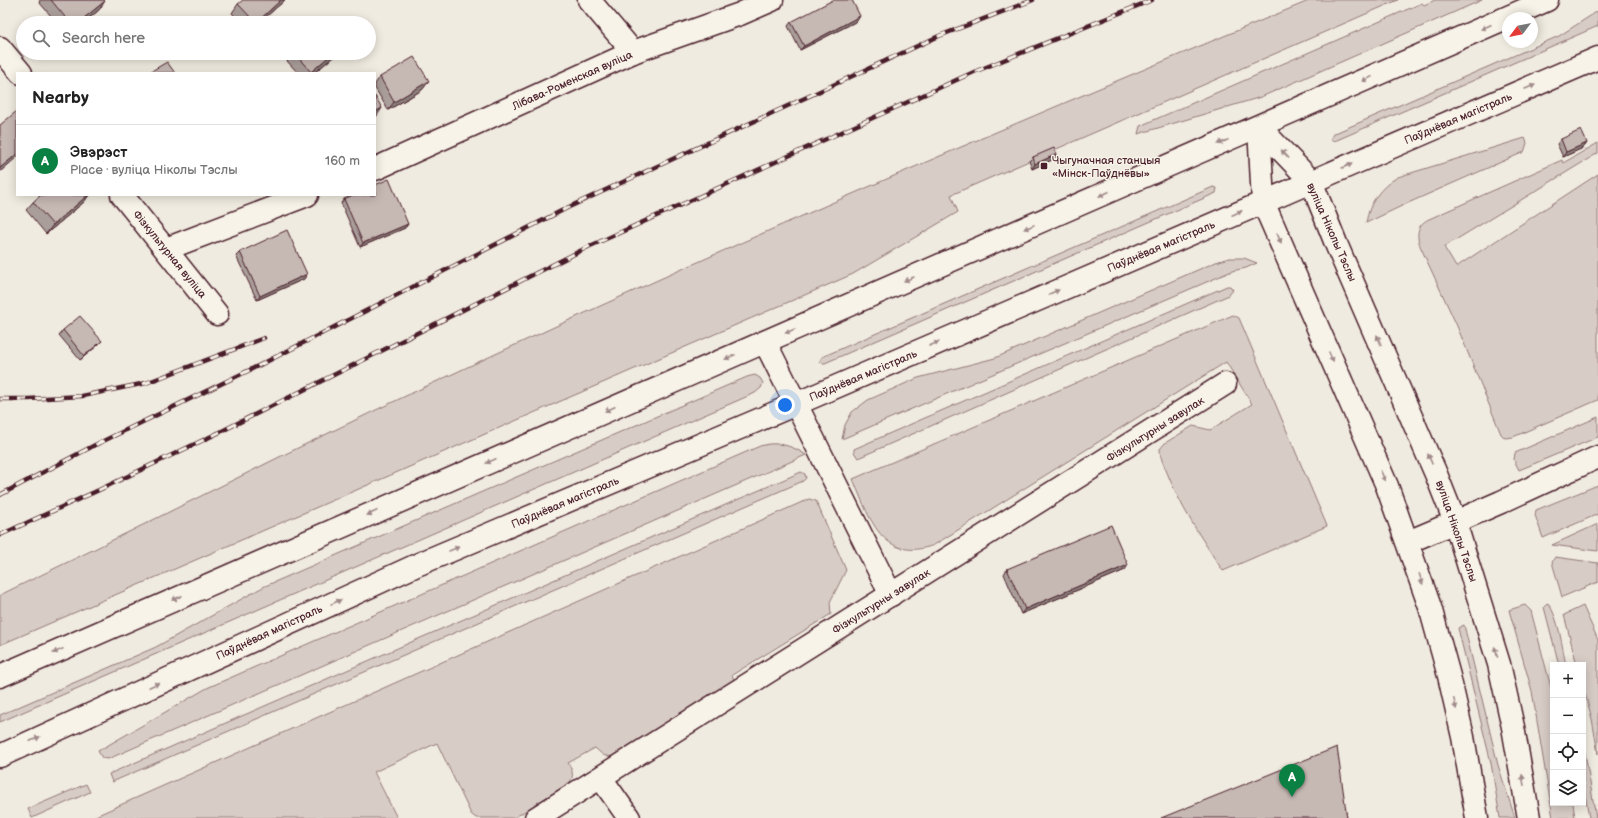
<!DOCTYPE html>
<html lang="en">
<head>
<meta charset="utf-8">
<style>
  :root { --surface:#fff; --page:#f6f6f6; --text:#222; --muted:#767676; --line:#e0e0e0; --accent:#0b8043 }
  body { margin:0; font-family:"Balsamiq Sans",sans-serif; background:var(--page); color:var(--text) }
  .controls { position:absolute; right:12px; bottom:12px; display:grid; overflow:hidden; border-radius:0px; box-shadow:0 2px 10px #0003 }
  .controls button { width:36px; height:36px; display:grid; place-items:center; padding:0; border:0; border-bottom:1px solid var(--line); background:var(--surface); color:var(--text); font:20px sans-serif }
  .compass { position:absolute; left:1502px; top:12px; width:36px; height:36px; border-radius:50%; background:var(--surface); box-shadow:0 2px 10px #0003; rotate:238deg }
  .you { position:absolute; left:785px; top:405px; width:14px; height:14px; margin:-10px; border:3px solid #fff; border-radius:50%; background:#1a73e8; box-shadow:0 0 0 6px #1a73e833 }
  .badge { display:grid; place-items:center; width:26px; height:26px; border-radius:50%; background:var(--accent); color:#fff; font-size:13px; font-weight:700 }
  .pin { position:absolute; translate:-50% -33px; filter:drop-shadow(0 1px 2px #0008) }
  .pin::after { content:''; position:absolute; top:21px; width:14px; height:12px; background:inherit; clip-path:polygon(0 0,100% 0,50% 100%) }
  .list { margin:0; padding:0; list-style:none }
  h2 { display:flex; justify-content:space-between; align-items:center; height:52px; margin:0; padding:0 16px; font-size:17px }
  h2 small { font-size:13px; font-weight:400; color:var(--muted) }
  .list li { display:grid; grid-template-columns:26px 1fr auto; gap:12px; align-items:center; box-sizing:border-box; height:72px; padding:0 16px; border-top:1px solid var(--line) }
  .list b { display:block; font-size:15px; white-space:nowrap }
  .list p { margin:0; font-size:13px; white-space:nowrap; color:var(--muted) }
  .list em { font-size:13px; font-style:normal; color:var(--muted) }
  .icon { flex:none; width:22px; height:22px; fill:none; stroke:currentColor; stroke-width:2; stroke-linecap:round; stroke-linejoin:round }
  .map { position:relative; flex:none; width:1598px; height:818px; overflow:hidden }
  .search { position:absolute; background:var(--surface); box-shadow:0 2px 10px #0003; left:16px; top:16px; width:360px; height:44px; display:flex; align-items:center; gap:10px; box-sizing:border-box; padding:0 14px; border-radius:22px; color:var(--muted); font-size:15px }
  .panel { position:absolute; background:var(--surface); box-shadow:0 2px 10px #0003; left:16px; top:72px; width:360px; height:124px; border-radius:0px }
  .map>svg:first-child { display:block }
  .green { fill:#d8cdc6; stroke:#917678 }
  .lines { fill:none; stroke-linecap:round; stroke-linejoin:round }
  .street-casing { stroke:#4a1f2b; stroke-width:25 }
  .secondary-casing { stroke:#4a1f2b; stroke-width:25 }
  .street { stroke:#f7f3e8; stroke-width:22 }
  .secondary { stroke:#f7f3e8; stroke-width:22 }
  .rail-casing { stroke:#4a1f2b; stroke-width:4.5 }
  .rail { stroke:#f7f3e8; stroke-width:3; stroke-dasharray:9; stroke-linecap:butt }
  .wall { fill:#aa9e9a; stroke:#4a1f2b }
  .shaded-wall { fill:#8b817d; stroke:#4a1f2b }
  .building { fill:#c6b8b3; stroke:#4a1f2b }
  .oneway { fill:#a0898a }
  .poi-dot { fill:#4a1f2b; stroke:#f7f3e8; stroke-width:1.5 }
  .labels { text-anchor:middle; stroke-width:3; stroke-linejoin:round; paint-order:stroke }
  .street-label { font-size:11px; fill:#4a1f2b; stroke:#f7f3e8 }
  .poi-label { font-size:11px; fill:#4a1f2b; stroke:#f7f3e8; text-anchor:start }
</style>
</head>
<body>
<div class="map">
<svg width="1598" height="818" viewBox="0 0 1598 818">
  <rect width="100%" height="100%" fill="#f0ebe0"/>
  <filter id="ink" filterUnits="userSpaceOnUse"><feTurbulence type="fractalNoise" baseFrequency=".025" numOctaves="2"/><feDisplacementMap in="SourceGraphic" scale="8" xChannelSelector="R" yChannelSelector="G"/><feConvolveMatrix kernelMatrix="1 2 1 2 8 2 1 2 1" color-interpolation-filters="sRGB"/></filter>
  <g filter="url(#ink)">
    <g class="green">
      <path d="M1311 0H1398L951 195 958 212 853 274 0 645V595C126 535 250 470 376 410 684 264 996 130 1311 0Z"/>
      <path d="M1435 0H1482L1261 97 1138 134 1140 126 1422 3 1424 5Z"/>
      <path d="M1598 11V26L1337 140 1332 141 1331 138 1333 134 1559 36Z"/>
      <path d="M1525 138 1527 143 1524 152 1408 203 1366 223C1369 203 1380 187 1398 177Z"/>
      <path d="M1598 143V153L1444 247 1456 267 1598 174V400L1513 437 1505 438 1501 434 1457 326 1421 248C1416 236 1416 225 1429 219L1562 160 1563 163Z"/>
      <path d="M1213 187 1217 188 1216 193 825 363H822L820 361 822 357Z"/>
      <path d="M1229 258H1244L1257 263 1246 268 1232 271 842 439 845 425 852 412 868 400 918 378 995 358 1216 262Z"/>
      <path d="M1227 286H1230L1233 290 1229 295 858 458 854 452V449Z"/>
      <path d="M1233 315 1239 318 1327 526 1223 571C1201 538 1180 506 1166 470 1163 463 1160 457 1160 449L1165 443 1193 426 1210 430 1252 404 1226 362 934 545C882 564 869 517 853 479Z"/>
      <path d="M755 375 760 378 763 383 761 388 755 393 0 722V715L156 647 263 587 747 377Z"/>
      <path d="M1598 417V437L1519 470 1514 460 1515 453Z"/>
      <path d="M769 444C783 443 794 447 806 455L108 759 102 758 98 751 207 688 760 446Z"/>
      <path d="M801 472 805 474 806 478 803 481 112 782 109 774Z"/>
      <path d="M1598 485V514L1543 538 1535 515 1536 510Z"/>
      <path d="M809 499 816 501 846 570 830 602 831 614 732 675 734 680 611 757 603 755 595 748 568 763C572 770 575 776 569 783L514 818H476L471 814 437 743 374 772 397 818H91Z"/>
      <path d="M1598 524V551L1552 545Z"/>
      <path d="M1555 557 1598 563V582L1562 597 1552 562Z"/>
      <path d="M1548 603C1559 618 1562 647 1566 665H1559L1544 607Z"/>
      <path d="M1525 605 1531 611 1553 695V803H1573L1575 818H1553L1532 691 1509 610Z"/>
      <path d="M1583 606 1598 640V754L1592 719 1583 686V665H1577L1564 615Z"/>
      <path d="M1464 625 1498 765 1515 818H1500L1491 763 1458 628Z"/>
      <path d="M1583 741 1596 818H1589L1583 782Z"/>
      <path d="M86 784 90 792 32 818 28 809Z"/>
    </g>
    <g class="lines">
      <defs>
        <g id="street">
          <path d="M589 0 633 52"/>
          <path d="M0 48 21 73"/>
          <path d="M375 169 633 52 740 14 772 0"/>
          <path d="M122 195 217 314"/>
          <path d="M166 249 307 195"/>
          <path d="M796 404 891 595"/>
          <path d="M1455 522 1501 502 1598 457"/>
          <path d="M601 778 629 818"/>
          <path d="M536 818 1225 384"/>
        </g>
        <g id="secondary">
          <path d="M1259 127 1311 181 1337 246 1436 474 1455 522 1499 664 1513 727 1529 818"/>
          <path d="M1259 127 1263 202 1387 486 1430 607 1449 676 1463 737 1477 818"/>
          <path d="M765 342 796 404"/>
          <path d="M1408 542 1455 522"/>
          <path d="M0 676 1547 0"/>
          <path d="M0 756 419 564 796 404 1598 58"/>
        </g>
      </defs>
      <use href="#street" class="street-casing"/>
      <use href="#secondary" class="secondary-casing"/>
      <use href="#street" class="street"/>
      <use href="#secondary" class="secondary"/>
      <defs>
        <g id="rail">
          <path d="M0 399H28L82 396 146 383 264 338"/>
          <path d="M0 495 95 445 260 365 569 207 939 36 1033 0"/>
          <path d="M0 535 99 490 218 433 588 247 974 72 1152 0"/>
        </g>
      </defs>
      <use href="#rail" class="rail-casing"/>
      <use href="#rail" class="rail"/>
    </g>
    <g class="wall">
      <path d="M40 0H104L99 10 83 23H57L39 2Z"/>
      <path d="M285 0 259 23H241L232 13 238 4Z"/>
      <path d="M857 21 800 50 788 26 791 22Z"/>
      <path d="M293 53H338L314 73H298L287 61Z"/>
      <path d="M380 77 429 81 422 90 388 110 375 88V84Z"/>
      <path d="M1561 139 1587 143 1583 148 1563 157 1557 144Z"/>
      <path d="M1057 154 1054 159 1032 169 1029 161 1033 157Z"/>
      <path d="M41 195H89L84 202 46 234 26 210 33 202Z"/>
      <path d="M344 199 408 224 405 228 360 247 341 203Z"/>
      <path d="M240 252 307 274 304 279 257 300 236 256Z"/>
      <path d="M63 330 102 341 98 345 80 360 59 335Z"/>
      <path d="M1007 569 1125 570 1021 614 1004 574Z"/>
    </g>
    <g class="shaded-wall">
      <path d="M281 0H285L259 23H256Z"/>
      <path d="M105 1 99 10 83 23H78Z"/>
      <path d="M860 16 857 21 800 50 804 46Z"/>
      <path d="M333 53H338L314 73H310Z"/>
      <path d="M429 81 422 90 388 110 394 102Z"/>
      <path d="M382 108 376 117 375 118V112Z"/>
      <path d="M1587 143 1583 148 1563 157 1566 152Z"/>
      <path d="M17 154V157L0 172V168Z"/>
      <path d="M1057 154 1054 159 1032 169 1035 164Z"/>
      <path d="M88 195H89L84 202 46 234 53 225Z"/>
      <path d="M408 224 405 228 360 247 363 243Z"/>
      <path d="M307 274 304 279 257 300 260 296Z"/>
      <path d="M102 341 98 345 80 360 84 356Z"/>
      <path d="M1128 565 1125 570 1021 614 1025 609Z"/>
    </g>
    <g class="building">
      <path d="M51 0H104L105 1 78 23H70Z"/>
      <path d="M243 0H281L256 23 238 4Z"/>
      <path d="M833 0H852L860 16 804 46 791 22Z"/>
      <path d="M294 53H333L311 72Z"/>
      <path d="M414 57 429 81 394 102 380 77Z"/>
      <path d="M167 62 175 73H148Z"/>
      <path d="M375 96 382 108 375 112Z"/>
      <path d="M17 111V154L0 168V125Z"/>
      <path d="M1581 130 1587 143 1566 152 1561 139Z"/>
      <path d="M1054 148 1057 154 1035 164 1033 157Z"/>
      <path d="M389 179 408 224 363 243 344 199 353 195H375V185Z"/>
      <path d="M41 195H88L53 225 33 202Z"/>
      <path d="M287 230 307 274 260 296 240 252Z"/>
      <path d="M80 316 102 341 84 356 63 330Z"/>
      <path d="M1111 525 1128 565 1025 609 1007 569Z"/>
      <path d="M1337 747 1347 818H1161Z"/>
    </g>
    <defs><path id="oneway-solid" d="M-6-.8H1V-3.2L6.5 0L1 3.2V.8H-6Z"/></defs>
    <g class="oneway">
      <use href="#oneway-solid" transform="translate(1486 27) rotate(156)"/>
      <use href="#oneway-solid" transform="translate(1367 79) rotate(156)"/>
      <use href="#oneway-solid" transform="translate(1530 87) rotate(-23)"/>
      <use href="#oneway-solid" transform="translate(1223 142) rotate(156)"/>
      <use href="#oneway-solid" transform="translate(1285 154) rotate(-133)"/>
      <use href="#oneway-solid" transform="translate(1347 166) rotate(-23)"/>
      <use href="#oneway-solid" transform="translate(1104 194) rotate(156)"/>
      <use href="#oneway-solid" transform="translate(1237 213) rotate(-24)"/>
      <use href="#oneway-solid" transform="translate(1029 227) rotate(157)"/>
      <use href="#oneway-solid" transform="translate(1279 238) rotate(67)"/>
      <use href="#oneway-solid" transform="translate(909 279) rotate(157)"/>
      <use href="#oneway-solid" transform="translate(1054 292) rotate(-23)"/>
      <use href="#oneway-solid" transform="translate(790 331) rotate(157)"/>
      <use href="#oneway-solid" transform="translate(1379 340) rotate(-114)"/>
      <use href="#oneway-solid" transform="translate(934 344) rotate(-23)"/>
      <use href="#oneway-solid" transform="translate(730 357) rotate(156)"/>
      <use href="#oneway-solid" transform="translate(1331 357) rotate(66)"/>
      <use href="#oneway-solid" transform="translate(610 409) rotate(156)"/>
      <use href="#oneway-solid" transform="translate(1430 459) rotate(-113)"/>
      <use href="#oneway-solid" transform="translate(491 461) rotate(156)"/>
      <use href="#oneway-solid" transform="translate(1383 476) rotate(66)"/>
      <use href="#oneway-solid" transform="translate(372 513) rotate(156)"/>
      <use href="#oneway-solid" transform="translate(454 549) rotate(-23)"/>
      <use href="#oneway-solid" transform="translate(1421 579) rotate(71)"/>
      <use href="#oneway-solid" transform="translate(177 598) rotate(156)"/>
      <use href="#oneway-solid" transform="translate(336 602) rotate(-25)"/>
      <use href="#oneway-solid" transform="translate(58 651) rotate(156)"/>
      <use href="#oneway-solid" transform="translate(1496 652) rotate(-106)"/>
      <use href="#oneway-solid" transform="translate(154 685) rotate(-25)"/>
      <use href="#oneway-solid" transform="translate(1455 704) rotate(77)"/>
      <use href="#oneway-solid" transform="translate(35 739) rotate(-25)"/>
      <use href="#oneway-solid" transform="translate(1523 780) rotate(-100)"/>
    </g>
  </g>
  <rect class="poi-dot" x="1040" y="162" width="8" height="8" rx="2"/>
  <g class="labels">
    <g class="street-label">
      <text transform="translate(572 80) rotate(-24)" y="4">Лібава-Роменская вуліца</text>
      <text transform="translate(1458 118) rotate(-23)" y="4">Паўднёвая магістраль</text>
      <text transform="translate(1332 232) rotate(66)" y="4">вуліца Ніколы Тэслы</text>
      <text transform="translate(1161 246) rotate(-23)" y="4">Паўднёвая магістраль</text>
      <text transform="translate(170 254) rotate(51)" y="4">Фізкультурная вуліца</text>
      <text transform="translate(863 375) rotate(-23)" y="4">Паўднёвая магістраль</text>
      <text transform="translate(1155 429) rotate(-32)" y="4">Фізкультурны завулак</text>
      <text transform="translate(565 502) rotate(-23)" y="4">Паўднёвая магістраль</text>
      <text transform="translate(1457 531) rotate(71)" y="4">вуліца Ніколы Тэслы</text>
      <text transform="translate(881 601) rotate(-32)" y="4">Фізкультурны завулак</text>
      <text transform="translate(269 632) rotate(-25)" y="4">Паўднёвая магістраль</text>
    </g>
    <g class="poi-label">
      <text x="1052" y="164">Чыгуначная станцыя<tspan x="1052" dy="13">«Мінск-Паўднёвы»</tspan></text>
    </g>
  </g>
</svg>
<div class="controls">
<button>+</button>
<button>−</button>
<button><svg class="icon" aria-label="locate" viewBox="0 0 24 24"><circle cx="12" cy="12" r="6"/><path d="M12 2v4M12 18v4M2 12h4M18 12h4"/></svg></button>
<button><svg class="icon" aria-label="layers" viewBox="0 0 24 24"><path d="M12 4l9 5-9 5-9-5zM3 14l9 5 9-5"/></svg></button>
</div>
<svg class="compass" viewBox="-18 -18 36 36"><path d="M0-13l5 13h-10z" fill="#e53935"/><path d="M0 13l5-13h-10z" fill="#767676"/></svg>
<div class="you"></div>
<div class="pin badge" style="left:1292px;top:797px">A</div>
<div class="search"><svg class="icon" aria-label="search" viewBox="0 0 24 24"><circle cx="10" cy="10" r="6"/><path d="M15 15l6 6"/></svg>Search here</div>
<section class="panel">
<h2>Nearby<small></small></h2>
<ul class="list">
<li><span class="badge">A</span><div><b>Эвэрэст</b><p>Place · вуліца Ніколы Тэслы</p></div><em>160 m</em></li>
</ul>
</section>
</div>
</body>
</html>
